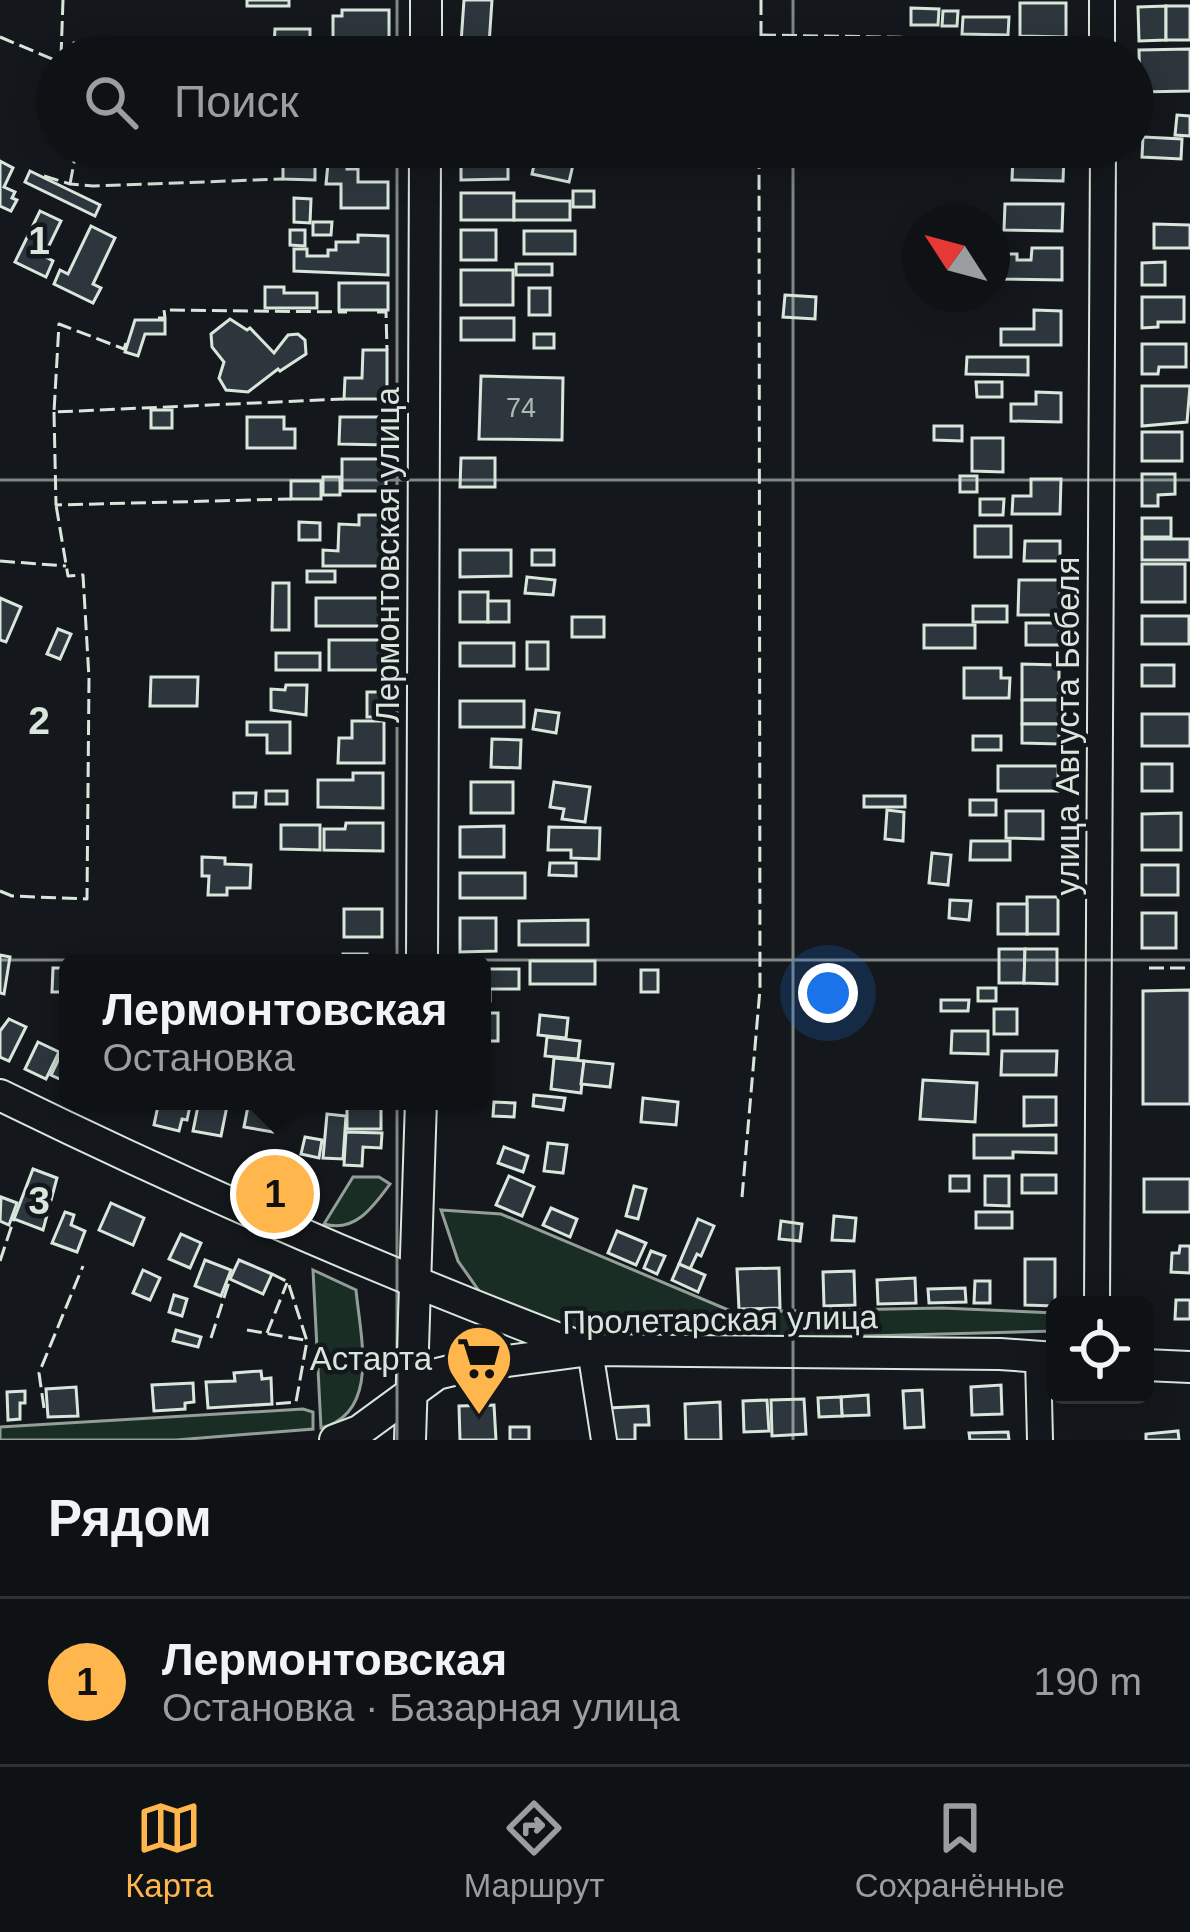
<!DOCTYPE html>
<html lang="ru">
<head>
<meta charset="utf-8">
<style>
  :root { --surface:#0f1215; --page:#1d2022; --text:#f1f3f6; --muted:#9b9ea0; --line:#2f3234; --accent:#ffb74d }
  body { margin:0; font-family:Helvetica,sans-serif; background:var(--page); color:var(--text) }
  .controls { position:absolute; right:36px; bottom:36px; display:grid; overflow:hidden; border-radius:18px; box-shadow:0 6px 30px #0003 }
  .controls button { width:108px; height:108px; display:grid; place-items:center; padding:0; border:0; border-bottom:3px solid var(--line); background:var(--surface); color:var(--text); font:60px sans-serif }
  .compass { position:absolute; left:902px; top:204px; width:108px; height:108px; border-radius:50%; background:var(--surface); box-shadow:0 6px 30px #0003; rotate:306deg }
  .you { position:absolute; left:828px; top:993px; width:42px; height:42px; margin:-30px; border:9px solid #fff; border-radius:50%; background:#1a73e8; box-shadow:0 0 0 18px #1a73e833 }
  .badge { display:grid; place-items:center; width:78px; height:78px; border-radius:50%; background:var(--accent); color:#111; font-size:39px; font-weight:700 }
  .pin { position:absolute; translate:-50% -50%; border:6px solid #fff; box-shadow:0 3px 12px #0006 }
  .popup { position:absolute; left:59px; top:954px; width:432px; height:156px; box-sizing:border-box; display:grid; place-content:center; border-radius:18px; background:var(--surface); filter:drop-shadow(0 3px 9px #0005); font-size:39px; white-space:nowrap; color:var(--muted) }
  .popup b { font-size:45px; color:var(--text) }
  .popup::after { content:''; position:absolute; left:50%; top:100%; margin-left:-24px; border:24px solid transparent; border-top-color:var(--surface) }
  .list { margin:0; padding:0; list-style:none }
  h2 { display:flex; justify-content:space-between; align-items:center; height:156px; margin:0; padding:0 48px; font-size:51px }
  h2 small { font-size:39px; font-weight:400; color:var(--muted) }
  .list li { display:grid; grid-template-columns:78px 1fr auto; gap:36px; align-items:center; box-sizing:border-box; height:168px; padding:0 48px; border-top:3px solid var(--line) }
  .list b { display:block; font-size:45px; white-space:nowrap }
  .list p { margin:0; font-size:39px; white-space:nowrap; color:var(--muted) }
  .list em { font-size:39px; font-style:normal; color:var(--muted) }
  .icon { flex:none; width:66px; height:66px; fill:none; stroke:currentColor; stroke-width:2; stroke-linecap:round; stroke-linejoin:round }
  .map { position:relative; flex:none; width:1190px; height:1440px; overflow:hidden }
  .search { position:absolute; background:var(--surface); box-shadow:0 6px 30px #0003; left:36px; right:36px; top:36px; height:132px; display:flex; align-items:center; gap:30px; box-sizing:border-box; padding:0 42px; border-radius:66px; color:var(--muted); font-size:45px }
  .sheet { height:324px; background:var(--surface) }
  nav { display:flex; justify-content:space-around; align-items:center; box-sizing:border-box; height:168px; border-top:3px solid var(--line); background:var(--surface); font-size:33px; color:var(--muted) }
  nav a { display:grid; justify-items:center; gap:6px }
  nav .on { color:var(--accent) }
  .map>svg:first-child { display:block }
  .green { fill:#1a2d24; stroke:#939e99; stroke-width:3 }
  .building { fill:#2c363c; stroke:#d8e6dc; stroke-width:3 }
  .lines { fill:none; stroke-linecap:round; stroke-linejoin:round }
  .minor-casing { stroke:#d8e6dc; stroke-width:28 }
  .major-casing { stroke:#d8e6dc; stroke-width:34 }
  .minor { stroke:#14181c; stroke-width:24 }
  .major { stroke:#14181c; stroke-width:30 }
  .fence { stroke:#d8e6dc; stroke-width:3; stroke-dasharray:15 6; stroke-linecap:butt }
  .grid { fill:none; stroke:#d8e6dc; stroke-width:3; stroke-opacity:0.55 }
  .labels { text-anchor:middle; stroke-width:9; stroke-linejoin:round; paint-order:stroke }
  .number-label { font-size:27px; fill:#adbab4 }
  .street-label { font-size:33px; fill:#d8e6dc; stroke:#14181c }
  .poi-label { font-size:33px; fill:#d8e6dc; stroke:#14181c; text-anchor:end }
  .grid-label { font-size:39px; text-anchor:middle; font-weight:bold; fill:#d8e6dc; stroke:#14181c; stroke-width:9; stroke-linejoin:round; paint-order:stroke }
</style>
</head>
<body>
<div class="map">
<svg width="1190" height="1440" viewBox="0 0 1190 1440">
  <rect width="100%" height="100%" fill="#14181c"/>
  <g class="green">
    <path d="M353 1177H379L390 1184C373 1207 355 1233 324 1224Z"/>
    <path d="M441 1210 501 1214 733 1312 942 1308 1055 1313V1331L720 1340 561 1328 484 1298 458 1261Z"/>
    <path d="M313 1270 356 1290C360 1335 381 1413 321 1428Z"/>
    <path d="M303 1409 313 1412V1429L176 1440H0V1427Z"/>
  </g>
  <g class="building">
    <rect x="247" y="0" width="42" height="6"/>
    <path d="M464 0H492L489 45 461 43Z"/>
    <path d="M1020 3H1066V37L1020 36Z"/>
    <path d="M1166 6V40L1139 41 1138 7Z"/>
    <rect x="1166" y="6" width="24" height="34"/>
    <path d="M911 8 939 9 938 25H911Z"/>
    <path d="M342 10H389V39L333 38V16H342Z"/>
    <path d="M943 11H958L957 26H942Z"/>
    <path d="M963 17H1009L1008 35 962 34Z"/>
    <path d="M275 29H310V46H274Z"/>
    <path d="M763 40H783V57H762Z"/>
    <path d="M74 43 129 57H71Z"/>
    <path d="M1190 49V91L1140 92 1139 50Z"/>
    <path d="M1177 115 1190 116V136L1175 135Z"/>
    <path d="M1143 137 1182 139 1181 159 1142 157Z"/>
    <rect x="286" y="147" width="29" height="9"/>
    <path d="M461 147H508V179L461 180Z"/>
    <path d="M538 148 575 156 569 182 532 174Z"/>
    <path d="M329 153H347V169H358V182H388V208H341V184H326Z"/>
    <path d="M1013 155H1064L1063 181 1012 180Z"/>
    <path d="M0 161 13 168 4 187 15 192 12 198 17 200 11 211 0 206Z"/>
    <path d="M283 164 315 165V180L283 179Z"/>
    <path d="M30 171 100 205 95 216 25 182Z"/>
    <rect x="573" y="191" width="21" height="16"/>
    <rect x="461" y="193" width="53" height="27"/>
    <path d="M294 198 311 199 310 223 294 222Z"/>
    <rect x="514" y="201" width="56" height="19"/>
    <path d="M1005 204H1063L1062 231 1004 230Z"/>
    <path d="M40 211 61 221 44 256 53 261 46 277 15 262Z"/>
    <path d="M313 222H332L331 235H313Z"/>
    <path d="M1154 224 1190 225V248H1154Z"/>
    <path d="M91 226 115 238 93 284 101 288 93 303 54 284 60 270 68 274Z"/>
    <path d="M290 230H305V246L290 245Z"/>
    <rect x="461" y="230" width="35" height="30"/>
    <rect x="524" y="231" width="51" height="23"/>
    <path d="M358 235 388 236V275L294 271V249H307V256H328V250H336V242H358Z"/>
    <path d="M1032 248H1062V280L1001 279V254H1017V260H1031Z"/>
    <path d="M1165 262V285H1142V263Z"/>
    <rect x="516" y="264" width="36" height="11"/>
    <rect x="461" y="270" width="52" height="35"/>
    <rect x="339" y="283" width="49" height="27"/>
    <path d="M265 287H284V293H317V308H265Z"/>
    <rect x="529" y="288" width="21" height="27"/>
    <path d="M785 295 816 297 815 319 783 317Z"/>
    <path d="M1142 297H1184V322H1158V327L1142 328Z"/>
    <path d="M1034 310 1061 311V345H1001V329H1034Z"/>
    <rect x="461" y="318" width="53" height="22"/>
    <path d="M230 319 247 330 250 328 274 353 288 335 298 334 305 340 306 354 280 371 278 369 248 392 226 390 219 378 224 362 212 347 211 334Z"/>
    <path d="M135 320H165V334H145L138 356 125 352Z"/>
    <rect x="534" y="334" width="20" height="14"/>
    <path d="M1142 344H1186V367H1159L1158 374H1142Z"/>
    <path d="M363 350H387V399H344L345 378H362Z"/>
    <path d="M967 357H1028V375L966 374Z"/>
    <path d="M481 376 563 378 562 440 479 439Z"/>
    <path d="M976 382H1002V397H977Z"/>
    <path d="M1142 386H1190L1187 422 1142 426Z"/>
    <path d="M1036 392 1061 393V422L1011 421V404H1036Z"/>
    <rect x="151" y="410" width="21" height="18"/>
    <path d="M247 417H284V429H295V448H247Z"/>
    <path d="M340 417H387L386 445 339 444Z"/>
    <path d="M934 426H962V441L934 440Z"/>
    <rect x="1142" y="432" width="40" height="29"/>
    <path d="M972 438H1003V472L972 471Z"/>
    <path d="M461 458H495V487H460Z"/>
    <rect x="342" y="459" width="44" height="32"/>
    <path d="M1142 474H1175V494L1158 495V506H1142Z"/>
    <rect x="960" y="476" width="17" height="16"/>
    <rect x="323" y="477" width="17" height="18"/>
    <path d="M1031 479H1061L1060 514H1012L1013 496H1031Z"/>
    <rect x="291" y="481" width="30" height="18"/>
    <path d="M980 499H1004L1003 515H980Z"/>
    <path d="M359 515H386L385 566H323V550L338 551 339 524 359 525Z"/>
    <rect x="1142" y="518" width="29" height="19"/>
    <path d="M299 522 320 523V540H299Z"/>
    <rect x="975" y="526" width="36" height="31"/>
    <rect x="1142" y="539" width="48" height="21"/>
    <path d="M1025 541H1060V561H1024Z"/>
    <path d="M460 550H511V576L460 577Z"/>
    <rect x="532" y="550" width="22" height="15"/>
    <rect x="1142" y="564" width="43" height="38"/>
    <rect x="307" y="571" width="28" height="11"/>
    <path d="M527 577 555 580 553 595 525 593Z"/>
    <path d="M1019 580H1060V615H1018Z"/>
    <path d="M273 583H289V630H272Z"/>
    <rect x="460" y="592" width="28" height="30"/>
    <path d="M0 598 21 607 6 642 0 640Z"/>
    <rect x="316" y="598" width="69" height="28"/>
    <rect x="488" y="601" width="21" height="21"/>
    <rect x="973" y="606" width="34" height="16"/>
    <rect x="1142" y="616" width="47" height="28"/>
    <rect x="572" y="617" width="32" height="20"/>
    <path d="M1026 623H1060L1059 645H1026Z"/>
    <rect x="924" y="625" width="51" height="23"/>
    <path d="M58 629 71 634 60 659 47 654Z"/>
    <path d="M329 640H385L384 670H329Z"/>
    <rect x="527" y="642" width="21" height="27"/>
    <rect x="460" y="643" width="54" height="23"/>
    <rect x="276" y="653" width="44" height="17"/>
    <path d="M1022 664 1059 665V700H1022Z"/>
    <rect x="1142" y="665" width="32" height="21"/>
    <path d="M964 668H1001V678H1010L1009 698H964Z"/>
    <path d="M151 677H198L197 706H150Z"/>
    <path d="M286 685H307L306 715 271 710V689L285 690Z"/>
    <path d="M367 692H385L384 717H367Z"/>
    <rect x="1022" y="700" width="37" height="24"/>
    <rect x="460" y="701" width="64" height="26"/>
    <path d="M536 710 559 713 556 733 533 729Z"/>
    <rect x="1142" y="714" width="48" height="32"/>
    <path d="M352 721H384V763H338L339 738H352Z"/>
    <path d="M247 722H290V753H267V735H247Z"/>
    <path d="M1022 724H1059V744L1022 743Z"/>
    <rect x="973" y="736" width="28" height="14"/>
    <path d="M492 739 521 740 520 768 491 767Z"/>
    <rect x="1142" y="764" width="30" height="27"/>
    <rect x="998" y="766" width="60" height="25"/>
    <path d="M353 773H383V808L318 807V780H353Z"/>
    <rect x="471" y="782" width="42" height="31"/>
    <path d="M554 782 590 787 585 822 562 819 564 809 550 807Z"/>
    <rect x="266" y="791" width="21" height="13"/>
    <path d="M234 793H256L255 807H234Z"/>
    <rect x="864" y="796" width="41" height="11"/>
    <rect x="970" y="800" width="26" height="15"/>
    <path d="M887 810 904 812 903 841 885 839Z"/>
    <path d="M1006 811H1043V839L1006 838Z"/>
    <path d="M1181 813V850H1142V814Z"/>
    <path d="M346 823H383V851L324 850V829H345Z"/>
    <path d="M281 825H320V850L281 849Z"/>
    <path d="M504 826V857H460V827Z"/>
    <path d="M549 827 600 828 599 859 571 858V850H548Z"/>
    <path d="M971 841H1010V860H970Z"/>
    <path d="M932 853 951 855 948 885 929 883Z"/>
    <path d="M202 857 225 858V864L251 865 250 888H227V895H208L209 876H202Z"/>
    <path d="M550 863H576V876L549 875Z"/>
    <rect x="1142" y="865" width="36" height="30"/>
    <rect x="460" y="873" width="65" height="25"/>
    <rect x="1027" y="897" width="31" height="37"/>
    <path d="M950 900 971 901 969 920 949 918Z"/>
    <rect x="998" y="904" width="29" height="30"/>
    <rect x="344" y="909" width="38" height="28"/>
    <rect x="1142" y="913" width="34" height="35"/>
    <path d="M460 918H496V951L460 952Z"/>
    <path d="M588 920V945H519V921Z"/>
    <path d="M999 949H1025L1024 983H999Z"/>
    <path d="M1025 949H1057V984L1024 983Z"/>
    <path d="M343 954H367V961L382 963H343Z"/>
    <path d="M0 955 10 957 4 994 0 993Z"/>
    <rect x="530" y="961" width="65" height="23"/>
    <path d="M53 968H63V992H52Z"/>
    <path d="M482 969H519V989H490V1001H482Z"/>
    <rect x="641" y="970" width="17" height="22"/>
    <rect x="978" y="988" width="18" height="13"/>
    <path d="M1190 990V1104H1143V991Z"/>
    <path d="M941 1000H969L968 1011H941Z"/>
    <rect x="994" y="1009" width="23" height="25"/>
    <rect x="482" y="1013" width="16" height="28"/>
    <path d="M540 1015 568 1018 566 1038 538 1035Z"/>
    <path d="M9 1019 26 1027 9 1061 0 1057V1031Z"/>
    <path d="M952 1031H988V1054L951 1053Z"/>
    <path d="M547 1037 580 1041 578 1059 545 1056Z"/>
    <path d="M68 1040V1083L51 1075Z"/>
    <path d="M38 1042 59 1052 46 1079 25 1069Z"/>
    <path d="M1002 1051H1057L1056 1075H1001Z"/>
    <rect x="482" y="1053" width="5" height="46"/>
    <path d="M554 1058 584 1061 581 1093 551 1089Z"/>
    <path d="M584 1061 613 1064 610 1087 581 1084Z"/>
    <path d="M923 1080 977 1083 975 1122 920 1119Z"/>
    <path d="M534 1095 565 1098 563 1110 533 1106Z"/>
    <path d="M1024 1097H1056V1125L1024 1126Z"/>
    <path d="M643 1098 678 1102 676 1125 641 1122Z"/>
    <path d="M159 1101H191L187 1120 182 1119 179 1131 154 1125Z"/>
    <path d="M199 1101H228L221 1136 193 1131Z"/>
    <path d="M249 1101H279L273 1132 244 1127Z"/>
    <path d="M494 1102 515 1103 514 1117 493 1116Z"/>
    <rect x="347" y="1103" width="34" height="26"/>
    <path d="M327 1114 346 1116 343 1159 323 1158Z"/>
    <path d="M346 1132 382 1133 381 1148 363 1147 362 1166 344 1165Z"/>
    <path d="M974 1135H1056V1153L1013 1152V1158H974Z"/>
    <path d="M305 1137 322 1140 319 1158 301 1154Z"/>
    <path d="M548 1143 567 1145 563 1173 544 1171Z"/>
    <path d="M504 1147 528 1156 523 1172 498 1163Z"/>
    <path d="M33 1169 57 1178 43 1230 14 1219Z"/>
    <rect x="1022" y="1175" width="34" height="18"/>
    <path d="M509 1176 534 1187 522 1216 496 1205Z"/>
    <rect x="950" y="1176" width="19" height="15"/>
    <path d="M985 1176H1009V1206L985 1205Z"/>
    <rect x="1144" y="1179" width="46" height="33"/>
    <path d="M634 1186 646 1189 638 1219 626 1216Z"/>
    <path d="M1 1197 17 1203 9 1225 0 1221Z"/>
    <path d="M111 1203 144 1218 133 1245 99 1230Z"/>
    <path d="M551 1208 577 1219 570 1237 543 1225Z"/>
    <path d="M65 1212 74 1215 71 1225 85 1231 77 1252 52 1243Z"/>
    <rect x="976" y="1212" width="36" height="16"/>
    <path d="M834 1216 856 1218 854 1241 832 1240Z"/>
    <path d="M698 1219 714 1226 701 1256 697 1254 690 1269 679 1264Z"/>
    <path d="M781 1221 802 1224 800 1241 779 1239Z"/>
    <path d="M617 1231 646 1243 636 1265 608 1253Z"/>
    <path d="M181 1234 201 1243 190 1268 169 1259Z"/>
    <path d="M1180 1246H1190V1273L1171 1272 1172 1253H1179Z"/>
    <path d="M651 1251 665 1256 657 1274 644 1268Z"/>
    <path d="M1025 1259H1055V1306L1025 1305Z"/>
    <path d="M205 1260 231 1270 221 1296 195 1286Z"/>
    <path d="M239 1260 272 1274 263 1294 230 1279Z"/>
    <path d="M679 1264 705 1275 698 1292 672 1280Z"/>
    <path d="M779 1268 780 1308 739 1309 737 1269Z"/>
    <path d="M143 1270 160 1278 150 1300 133 1293Z"/>
    <path d="M854 1271 855 1305 824 1306 823 1272Z"/>
    <path d="M915 1278 916 1303 878 1304 877 1280Z"/>
    <path d="M975 1281H990V1303H974Z"/>
    <path d="M965 1288 966 1302 929 1303 928 1289Z"/>
    <path d="M174 1295 187 1299 182 1316 169 1312Z"/>
    <path d="M1176 1300H1190V1319H1175Z"/>
    <path d="M176 1330 201 1337 198 1347 173 1341Z"/>
    <path d="M261 1371 262 1379 271 1378 272 1404 208 1408 206 1382 235 1381 234 1373Z"/>
    <path d="M193 1383 194 1402 185 1403V1409L154 1411 152 1385Z"/>
    <path d="M1001 1385 1002 1414 972 1415 971 1387Z"/>
    <path d="M76 1387 78 1416 48 1417 46 1389Z"/>
    <path d="M922 1390 924 1427 905 1428 903 1391Z"/>
    <path d="M25 1391V1403H20V1419L8 1420 7 1392Z"/>
    <path d="M868 1395 869 1415 842 1416 841 1397Z"/>
    <path d="M841 1397 842 1416 819 1417 818 1398Z"/>
    <path d="M804 1399 806 1434 772 1436 771 1400Z"/>
    <path d="M767 1400 769 1431 744 1432 743 1401Z"/>
    <path d="M720 1402 721 1440H686L685 1404Z"/>
    <path d="M494 1405 496 1440H460L459 1406Z"/>
    <path d="M648 1406 649 1425H635V1440H613L609 1408Z"/>
    <rect x="510" y="1427" width="19" height="13"/>
    <path d="M1178 1431 1179 1440H1146V1434Z"/>
    <path d="M1008 1432 1009 1440H970L969 1433Z"/>
  </g>
  <g class="lines">
    <defs>
      <g id="minor">
        <path d="M1102 0V57"/>
        <path d="M1097 1305 1103 147"/>
        <path d="M590 1350 604 1440"/>
        <path d="M1038 1357 1040 1440"/>
      </g>
      <g id="major">
        <path d="M426 57V0"/>
        <path d="M422 963 425 147"/>
        <path d="M0 1095C190 1188 385 1273 583 1348"/>
        <path d="M1145 1365 1190 1367"/>
        <path d="M335 1440 359 1431 437 1374 470 1366 590 1350 1000 1354 1055 1358"/>
        <path d="M410 1440 421 1101"/>
      </g>
    </defs>
    <use href="#minor" class="minor-casing"/>
    <use href="#major" class="major-casing"/>
    <use href="#minor" class="minor"/>
    <use href="#major" class="major"/>
    <g class="fence">
      <path d="M761 35 1067 40V57"/>
      <path d="M761 36V0"/>
      <path d="M0 37 57 61"/>
      <path d="M61 57 63 0"/>
      <path d="M44 176 70 184 93 186 283 179"/>
      <path d="M70 184 77 147"/>
      <path d="M377 312H386L387 350"/>
      <path d="M158 318H165L164 310 347 312"/>
      <path d="M126 343 124 349 59 324 54 412 344 399"/>
      <path d="M54 412 56 505 291 499"/>
      <path d="M0 561 66 566"/>
      <path d="M0 891 12 896 87 899 89 678 83 575 68 576 56 505"/>
      <path d="M1149 968H1190"/>
      <path d="M742 1197 760 989 759 147"/>
      <path d="M0 1261 14 1219"/>
      <path d="M272 1274 288 1282 307 1341 296 1402 272 1404"/>
      <path d="M247 1330 304 1340"/>
      <path d="M267 1333 287 1283"/>
      <path d="M211 1338 230 1279"/>
      <path d="M44 1408 39 1373 83 1266"/>
    </g>
  </g>
  <path class="grid" d="M397 0V57M793 0V57M397 147V1440M793 147V1440M0 480H1190M0 960H1190"/>
  <defs>
    <symbol id="supermarket-pin" viewBox="-11 -11 22 30"><path d="M0 17L-7.5 6A9.5 9.5 0 1 1 7.5 6Z" fill="#ffb74d" stroke="#14181c"/><path d="M-6-5.5h2.5l.6 2H6L4.5 2H-2.5L-4.4-4H-6ZM-1.5 3.2a1.3 1.3 0 1 0 .1 0ZM3 3.2a1.3 1.3 0 1 0 .1 0Z" fill="#111"/></symbol>
  </defs>
  <g fill-rule="evenodd">
    <use href="#supermarket-pin" x="441" y="1320" width="76" height="104"/>
  </g>
  <g class="labels">
    <g class="number-label">
      <text x="521" y="417">74</text>
    </g>
    <g class="street-label">
      <text transform="translate(387 555) rotate(-90)" y="12">Лермонтовская улица</text>
      <text transform="translate(1067 726) rotate(-90)" y="12">улица Августа Бебеля</text>
      <text transform="translate(720 1319) rotate(-1)" y="12">Пролетарская улица</text>
    </g>
    <g class="poi-label">
      <text x="432" y="1370">Астарта</text>
    </g>
  </g>
  <g class="grid-label">
    <text x="39" y="254">1</text>
    <text x="39" y="734">2</text>
    <text x="39" y="1214">3</text>
  </g>
</svg>
<div class="controls">
<button><svg class="icon" aria-label="locate" viewBox="0 0 24 24"><circle cx="12" cy="12" r="6"/><path d="M12 2v4M12 18v4M2 12h4M18 12h4"/></svg></button>
</div>
<svg class="compass" viewBox="-18 -18 36 36"><path d="M0-13l5 13h-10z" fill="#e53935"/><path d="M0 13l5-13h-10z" fill="#9b9ea0"/></svg>
<div class="you"></div>
<div class="pin badge" style="left:275px;top:1194px">1</div>
<div class="popup"><b>Лермонтовская</b>Остановка</div>
<div class="search"><svg class="icon" aria-label="search" viewBox="0 0 24 24"><circle cx="10" cy="10" r="6"/><path d="M15 15l6 6"/></svg>Поиск</div>
</div>
<section class="sheet">
<h2>Рядом<small></small></h2>
<ul class="list">
<li><span class="badge">1</span><div><b>Лермонтовская</b><p>Остановка · Базарная улица</p></div><em>190 m</em></li>
</ul>
</section>
<nav>
<a class="on"><svg class="icon" aria-label="map" viewBox="0 0 24 24"><path d="M3 6l6-2 6 2 6-2v14l-6 2-6-2-6 2zM9 4v14M15 6v14"/></svg>Карта</a>
<a><svg class="icon" aria-label="directions" viewBox="0 0 24 24"><path d="M12 3l9 9-9 9-9-9zM9 14v-3h6M13 9l2 2-2 2"/></svg>Маршрут</a>
<a><svg class="icon" aria-label="saved" viewBox="0 0 24 24"><path d="M7 4h10v16l-5-4-5 4z"/></svg>Сохранённые</a>
</nav>
</body>
</html>
